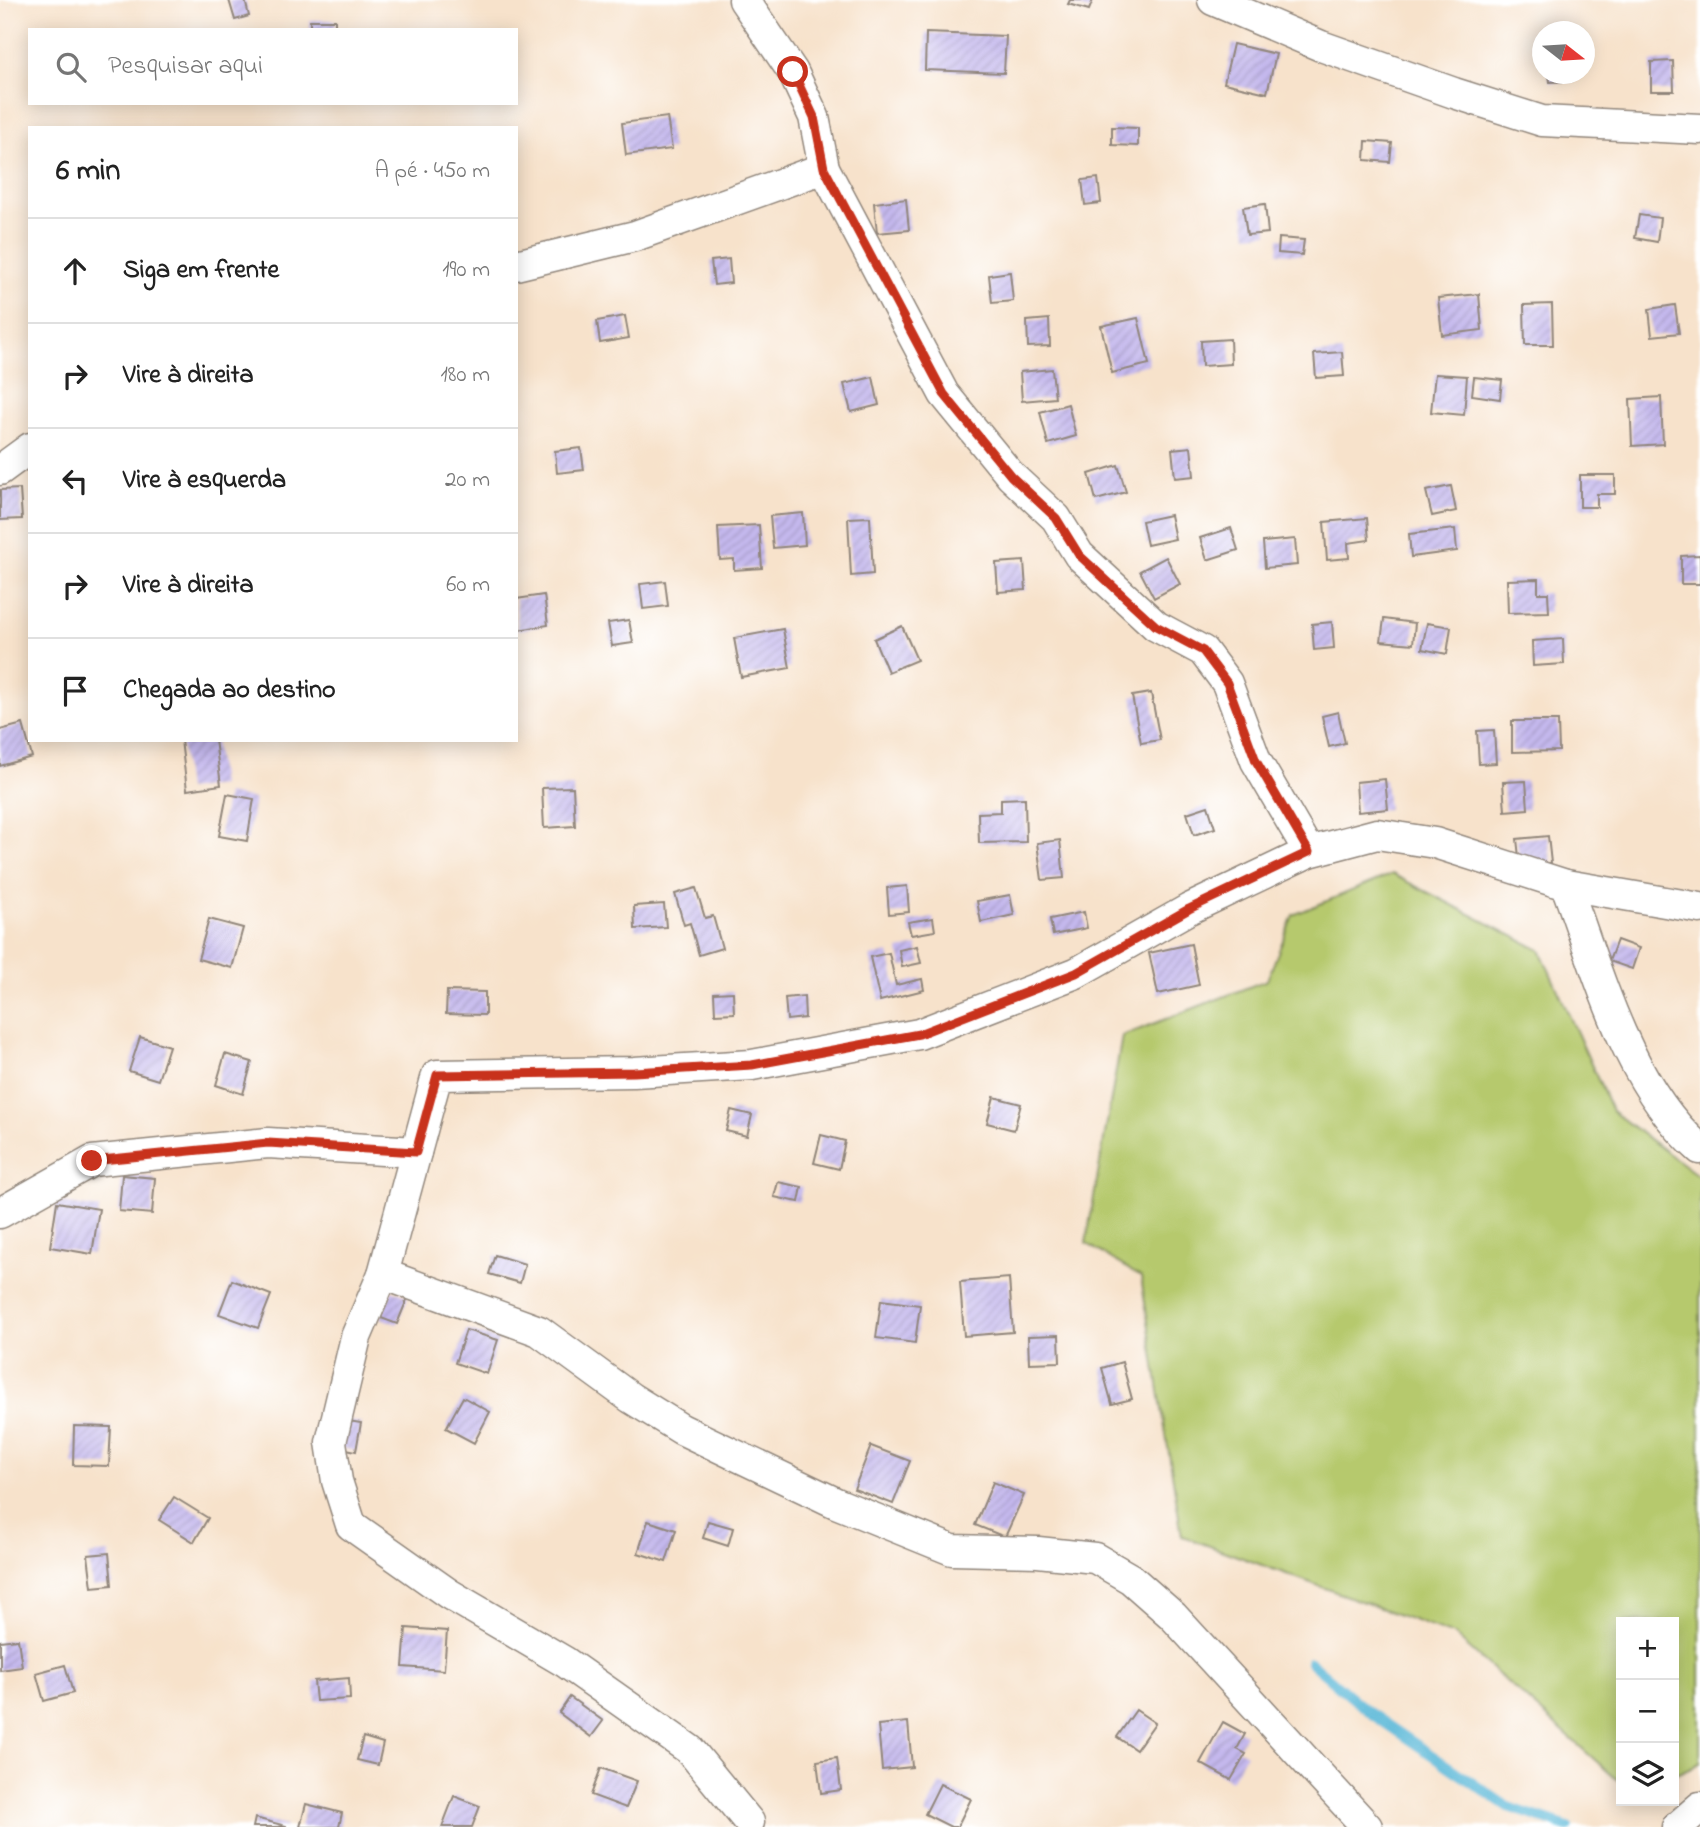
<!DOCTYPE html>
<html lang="pt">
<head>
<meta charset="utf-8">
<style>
  :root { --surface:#fff; --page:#f6f6f6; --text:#222; --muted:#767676; --line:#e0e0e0 }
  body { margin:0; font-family:"Indie Flower",sans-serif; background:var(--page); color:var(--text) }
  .controls { position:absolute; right:21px; bottom:21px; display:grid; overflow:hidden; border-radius:0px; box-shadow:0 4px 18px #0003 }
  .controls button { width:63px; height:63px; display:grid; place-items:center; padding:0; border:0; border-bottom:2px solid var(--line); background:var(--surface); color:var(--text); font:35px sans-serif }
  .compass { position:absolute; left:1532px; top:21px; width:63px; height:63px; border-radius:50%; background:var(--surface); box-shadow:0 4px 18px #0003; rotate:107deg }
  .stop { position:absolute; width:21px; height:21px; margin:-16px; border:5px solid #c8321e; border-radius:50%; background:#fff }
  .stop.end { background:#c8321e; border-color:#fff; box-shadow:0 2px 7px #0008 }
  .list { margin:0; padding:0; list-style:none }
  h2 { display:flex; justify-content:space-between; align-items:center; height:91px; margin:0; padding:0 28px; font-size:30px }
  h2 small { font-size:23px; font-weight:400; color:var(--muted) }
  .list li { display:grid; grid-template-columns:46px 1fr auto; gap:21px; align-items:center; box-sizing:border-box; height:105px; padding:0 28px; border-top:2px solid var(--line) }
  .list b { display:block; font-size:26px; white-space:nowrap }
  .list em { font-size:23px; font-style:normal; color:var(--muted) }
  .icon { flex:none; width:38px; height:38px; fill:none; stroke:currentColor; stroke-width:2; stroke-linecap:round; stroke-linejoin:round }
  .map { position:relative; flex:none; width:1700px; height:1827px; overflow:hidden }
  .search { position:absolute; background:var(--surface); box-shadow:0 4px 18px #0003; left:28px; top:28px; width:490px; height:77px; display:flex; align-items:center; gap:18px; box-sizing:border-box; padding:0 24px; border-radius:0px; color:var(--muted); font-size:26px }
  .panel { position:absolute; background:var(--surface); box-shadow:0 4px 18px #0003; left:28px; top:126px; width:490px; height:616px; border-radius:0px }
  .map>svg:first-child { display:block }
  .green { fill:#b6c96d; stroke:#707a4c; stroke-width:2 }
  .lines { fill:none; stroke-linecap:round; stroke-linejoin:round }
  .stream { stroke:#58b7d7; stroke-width:10 }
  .building { fill:url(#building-hatch) }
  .street-casing { stroke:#91867b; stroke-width:33 }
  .street { stroke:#fff; stroke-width:30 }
  .route { stroke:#c8321e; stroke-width:9 }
</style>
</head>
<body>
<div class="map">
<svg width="1700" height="1827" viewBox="0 0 1700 1827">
  <defs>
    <pattern id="building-hatch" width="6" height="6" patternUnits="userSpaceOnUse" patternTransform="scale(1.75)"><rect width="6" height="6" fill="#c4b8ed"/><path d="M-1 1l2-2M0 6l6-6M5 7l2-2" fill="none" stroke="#a99ecb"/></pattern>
  </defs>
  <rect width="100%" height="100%" fill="#fff"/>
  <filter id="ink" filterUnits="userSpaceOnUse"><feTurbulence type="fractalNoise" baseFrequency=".0143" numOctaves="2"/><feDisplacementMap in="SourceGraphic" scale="14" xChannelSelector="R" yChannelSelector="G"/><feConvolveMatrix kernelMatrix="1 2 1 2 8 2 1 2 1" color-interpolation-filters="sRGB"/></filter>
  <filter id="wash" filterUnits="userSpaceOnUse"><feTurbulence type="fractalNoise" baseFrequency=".00686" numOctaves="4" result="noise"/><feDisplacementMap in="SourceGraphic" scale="28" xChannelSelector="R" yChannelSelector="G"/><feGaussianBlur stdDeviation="1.57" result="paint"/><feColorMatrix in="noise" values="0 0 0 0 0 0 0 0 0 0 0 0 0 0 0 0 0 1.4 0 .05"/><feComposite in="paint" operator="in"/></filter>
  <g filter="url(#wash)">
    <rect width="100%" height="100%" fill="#f7e2cb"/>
    <path class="green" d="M1392 874 1540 950 1612 1111 1700 1177V1763L1674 1775V1622H1621V1783L1454 1635 1182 1536 1141 1277 1086 1243 1122 1036 1267 980 1293 915Z"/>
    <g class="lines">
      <path class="stream" d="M1310 1662 1370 1713 1508 1807 1568 1827"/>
    </g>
    <g id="blocks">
      <g class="building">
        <path d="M229 0H245L249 16 235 20Z"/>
        <path d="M1070 0H1093L1089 10 1068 4Z"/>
        <rect x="310" y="20" width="25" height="10"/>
        <path d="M926 33 1006 36 1004 73 925 70Z"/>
        <path d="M1233 44 1276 54 1267 93 1224 83Z"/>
        <path d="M1673 61 1674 91H1651V62Z"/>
        <path d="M1549 74H1572V81L1550 82Z"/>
        <path d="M667 117 672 149 626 155 622 123Z"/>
        <path d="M1112 127 1138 128V146L1112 145Z"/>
        <path d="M1366 141 1392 143 1390 162 1365 160Z"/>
        <path d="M1098 178 1101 203 1085 205 1082 180Z"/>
        <path d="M906 199 909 230 877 233 874 203Z"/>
        <path d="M1265 204 1268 233 1247 235 1243 207Z"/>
        <path d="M1639 215 1660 218 1657 242 1635 238Z"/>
        <path d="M1279 238 1304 240 1302 255 1278 253Z"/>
        <path d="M729 259 731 283 714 285 711 261Z"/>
        <path d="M1010 272 1013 301 992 303 989 275Z"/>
        <path d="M1479 294 1482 330 1442 335 1438 298Z"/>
        <path d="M1552 304 1553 345H1525L1524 305Z"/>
        <path d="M1675 305 1679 333 1652 336 1649 309Z"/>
        <path d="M625 316 629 338 600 343 597 321Z"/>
        <path d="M1138 318 1149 364 1112 373 1101 326Z"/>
        <path d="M1049 319 1050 346 1028 347 1027 321Z"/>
        <path d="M1230 339 1231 364 1202 366 1201 341Z"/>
        <path d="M1342 352 1344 376 1316 378 1314 354Z"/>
        <path d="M1052 369 1055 398 1022 401 1020 372Z"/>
        <path d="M1435 374 1467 376 1464 415 1431 412Z"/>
        <path d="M873 377 879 405 851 412 844 384Z"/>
        <path d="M1474 377 1502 380 1500 399 1472 395Z"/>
        <path d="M1661 397 1663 444 1632 446 1630 399Z"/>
        <path d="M1068 404 1076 436 1048 444 1040 412Z"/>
        <path d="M1191 447 1194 476 1175 478 1172 449Z"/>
        <path d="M581 448 584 470 557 473 555 451Z"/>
        <path d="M1118 465 1126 492 1096 500 1089 474Z"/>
        <path d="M1580 475H1615V494H1597V507H1580Z"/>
        <path d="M1451 486 1456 511 1432 516 1426 491Z"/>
        <path d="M20 489 22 519 0 520V490Z"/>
        <path d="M803 513 805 545 773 548 770 516Z"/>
        <path d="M1170 515 1175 539 1147 545 1142 521Z"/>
        <path d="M870 517 873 574 851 576 848 518Z"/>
        <path d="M1367 518 1369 540 1348 543 1349 558 1327 560 1324 522Z"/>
        <path d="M759 525 762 568 734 570V559L720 560 718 527Z"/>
        <path d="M1231 528 1238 550 1207 560 1200 538Z"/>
        <path d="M1455 529 1457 551 1411 557 1409 534Z"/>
        <path d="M1295 539 1297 565 1265 568 1263 542Z"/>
        <path d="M1700 555V584H1681V556Z"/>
        <path d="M1166 557 1180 584 1154 598 1140 571Z"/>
        <path d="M1024 561 1026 590 998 592 996 563Z"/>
        <path d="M1538 579V593H1548L1549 612 1508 613 1507 580Z"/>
        <path d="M665 581 668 606 643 609 640 584Z"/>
        <path d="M544 595 548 625 518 630 516 599Z"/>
        <path d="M1384 619 1415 623 1413 644 1381 641Z"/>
        <path d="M629 620 633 643 612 646 608 623Z"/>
        <path d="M1332 622 1334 648 1314 650 1312 624Z"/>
        <path d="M1427 623 1451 627 1447 654 1422 649Z"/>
        <path d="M902 626 917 660 888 672 874 639Z"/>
        <path d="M783 629 790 668 741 677 734 638Z"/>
        <path d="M1563 639 1564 664 1533 666 1532 641Z"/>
        <path d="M1151 693 1160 740 1141 743 1132 696Z"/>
        <path d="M1338 712 1345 743 1329 747 1322 716Z"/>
        <path d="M1512 721H1558L1559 751 1512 752Z"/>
        <path d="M23 724 32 757 0 766V730Z"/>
        <path d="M1494 730 1496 763 1479 764 1477 731Z"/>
        <path d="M181 740H215L221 785 187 790Z"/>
        <path d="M1385 779 1388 809 1358 812 1356 782Z"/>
        <path d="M1526 781 1528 809 1505 811 1503 782Z"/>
        <path d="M573 787 575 826 544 828 542 788Z"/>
        <path d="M227 794 254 799 247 841 219 836Z"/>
        <path d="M1025 798 1026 842 979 843 978 813 1001 812V799Z"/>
        <path d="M1208 806 1215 828 1194 835 1187 813Z"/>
        <path d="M1548 836 1551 863 1520 866 1517 839Z"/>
        <path d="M1060 840 1064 878 1042 880 1037 843Z"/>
        <path d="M907 886 909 912 889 914 887 888Z"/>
        <path d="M696 888 705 918 713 916 722 948 699 955 690 923 684 925 675 894Z"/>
        <path d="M1010 895 1014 915 981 922 977 901Z"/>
        <path d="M664 904 666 927 635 929 634 906Z"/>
        <path d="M1084 912 1087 928 1053 935 1050 919Z"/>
        <path d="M933 918 935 931 911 935 908 922Z"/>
        <path d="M209 919 243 928 232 968 198 959Z"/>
        <path d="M1617 940 1639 948 1632 969 1609 961Z"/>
        <path d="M1191 944 1199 985 1158 994 1149 953Z"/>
        <path d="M917 946 921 963 902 967 899 950Z"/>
        <path d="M889 953 896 985 922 979 924 990 880 1001 870 957Z"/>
        <path d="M447 991 485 992V1015L446 1014Z"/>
        <path d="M733 992 734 1013 715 1014 714 993Z"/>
        <path d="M804 996 805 1018 787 1020 785 998Z"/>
        <path d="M140 1037 169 1046 158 1080 129 1071Z"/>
        <path d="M225 1054 252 1062 243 1094 216 1085Z"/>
        <path d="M994 1097 1021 1104 1014 1130 987 1123Z"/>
        <path d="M731 1110 752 1115 747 1136 726 1131Z"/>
        <path d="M821 1135 845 1141 839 1169 814 1163Z"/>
        <path d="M122 1175 155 1178 152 1214 119 1211Z"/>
        <path d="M778 1182 802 1187 799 1202 774 1197Z"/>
        <path d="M57 1202 99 1209 92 1254 50 1247Z"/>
        <path d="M495 1255 525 1264 520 1283 489 1274Z"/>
        <path d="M1009 1278 1013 1332 964 1336 960 1282Z"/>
        <path d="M232 1280 271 1295 258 1328 219 1314Z"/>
        <path d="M392 1290 408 1297 397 1324 381 1318Z"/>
        <path d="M881 1300 920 1305 915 1343 876 1338Z"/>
        <path d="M466 1330 498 1340 487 1374 455 1363Z"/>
        <path d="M1059 1335 1060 1362 1029 1363 1028 1336Z"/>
        <path d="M1122 1362 1132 1399 1112 1404 1102 1368Z"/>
        <path d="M463 1397 490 1412 474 1443 446 1428Z"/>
        <path d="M342 1420 361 1423 356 1451 337 1447Z"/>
        <path d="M74 1426 111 1427 109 1466 73 1465Z"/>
        <path d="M871 1446 910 1461 893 1504 854 1489Z"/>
        <path d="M993 1482 1024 1495 1005 1537 975 1525Z"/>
        <path d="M174 1497 208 1518 194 1542 159 1520Z"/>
        <path d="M648 1521 676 1530 666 1562 638 1553Z"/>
        <path d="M708 1521 733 1528 728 1546 703 1538Z"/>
        <path d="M109 1553 112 1585 92 1587 88 1555Z"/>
        <path d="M406 1628 447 1631 444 1670 403 1667Z"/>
        <path d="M18 1639 22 1667 0 1670V1641Z"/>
        <path d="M65 1665 73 1693 44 1701 36 1673Z"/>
        <path d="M349 1678 350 1699 316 1701 314 1681Z"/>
        <path d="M570 1697 603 1721 591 1737 559 1713Z"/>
        <path d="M1136 1710 1155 1723 1136 1750 1117 1737Z"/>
        <path d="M908 1722 912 1767 882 1770 878 1725Z"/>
        <path d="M1223 1722 1245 1734 1237 1749 1246 1754 1231 1780 1200 1763Z"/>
        <path d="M363 1737 383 1743 378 1765 357 1760Z"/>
        <path d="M837 1758 841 1790 821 1793 817 1761Z"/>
        <path d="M601 1768 637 1781 626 1808 591 1795Z"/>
        <path d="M940 1784 971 1799 957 1827H951L925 1814Z"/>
        <path d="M454 1796 480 1806 472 1827H442Z"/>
        <path d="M306 1804 342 1813 339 1827H300Z"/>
        <path d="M255 1818 286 1826V1827H253Z"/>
      </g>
    </g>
  </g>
  <g filter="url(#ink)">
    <use href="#blocks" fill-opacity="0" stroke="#91867b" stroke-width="2"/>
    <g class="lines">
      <defs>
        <g id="street">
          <path d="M744 0 793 72 814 117 824 168 944 394 1011 476 1056 518 1079 555 1156 626 1203 651 1227 683 1256 761 1309 852"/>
          <path d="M1213 0 1321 46 1454 93 1542 121 1700 129"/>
          <path d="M516 265 635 236 824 168"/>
          <path d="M0 470 30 448"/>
          <path d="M1566 885C1599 974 1627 1085 1700 1149"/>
          <path d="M0 1213 92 1161 268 1143 416 1152"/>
          <path d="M383 1274 539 1331 631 1398 681 1429 836 1503 952 1550 1038 1552 1095 1558 1131 1579 1173 1616 1367 1827"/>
          <path d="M749 1822 690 1750 565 1662 449 1594 351 1525 337 1481 331 1442 356 1337 383 1274 437 1075 634 1072 752 1065 919 1034 1076 973 1189 909 1309 852 1377 834 1435 843 1566 885 1700 908"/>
          <path d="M1677 1827 1700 1807"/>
        </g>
      </defs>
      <use href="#street" class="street-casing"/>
      <use href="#street" class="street"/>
    </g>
  </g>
  <g class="lines" filter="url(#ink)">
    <path class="route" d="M92 1161 268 1143 416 1152 437 1075 634 1072 752 1065 919 1034 1076 973 1189 909 1309 852 1256 761 1227 683 1203 651 1156 626 1079 555 1056 518 1011 476 944 394 824 168 814 117 793 72"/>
  </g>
</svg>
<div class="controls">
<button>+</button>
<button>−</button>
<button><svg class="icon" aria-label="layers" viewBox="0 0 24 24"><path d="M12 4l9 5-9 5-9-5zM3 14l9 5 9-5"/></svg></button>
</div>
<svg class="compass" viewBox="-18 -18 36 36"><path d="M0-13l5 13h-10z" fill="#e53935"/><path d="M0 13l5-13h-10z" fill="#767676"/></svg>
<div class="stop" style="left:793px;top:72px"></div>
<div class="stop end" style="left:92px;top:1161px"></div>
<div class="search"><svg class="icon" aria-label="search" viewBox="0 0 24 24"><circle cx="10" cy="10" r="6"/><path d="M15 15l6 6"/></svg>Pesquisar aqui</div>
<section class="panel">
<h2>6 min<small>A pé · 450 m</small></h2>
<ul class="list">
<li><svg class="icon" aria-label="ahead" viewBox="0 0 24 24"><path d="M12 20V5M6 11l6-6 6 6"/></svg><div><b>Siga em frente</b></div><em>190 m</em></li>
<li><svg class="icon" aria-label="right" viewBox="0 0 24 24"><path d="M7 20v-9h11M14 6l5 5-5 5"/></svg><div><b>Vire à direita</b></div><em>180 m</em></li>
<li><svg class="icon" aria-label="left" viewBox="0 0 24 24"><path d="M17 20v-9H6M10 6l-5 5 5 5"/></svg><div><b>Vire à esquerda</b></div><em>20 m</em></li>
<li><svg class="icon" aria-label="right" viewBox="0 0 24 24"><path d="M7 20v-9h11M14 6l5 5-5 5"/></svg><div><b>Vire à direita</b></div><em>60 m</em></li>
<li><svg class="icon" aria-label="arrive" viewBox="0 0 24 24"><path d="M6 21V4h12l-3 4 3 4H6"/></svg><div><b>Chegada ao destino</b></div></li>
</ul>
</section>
</div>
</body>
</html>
